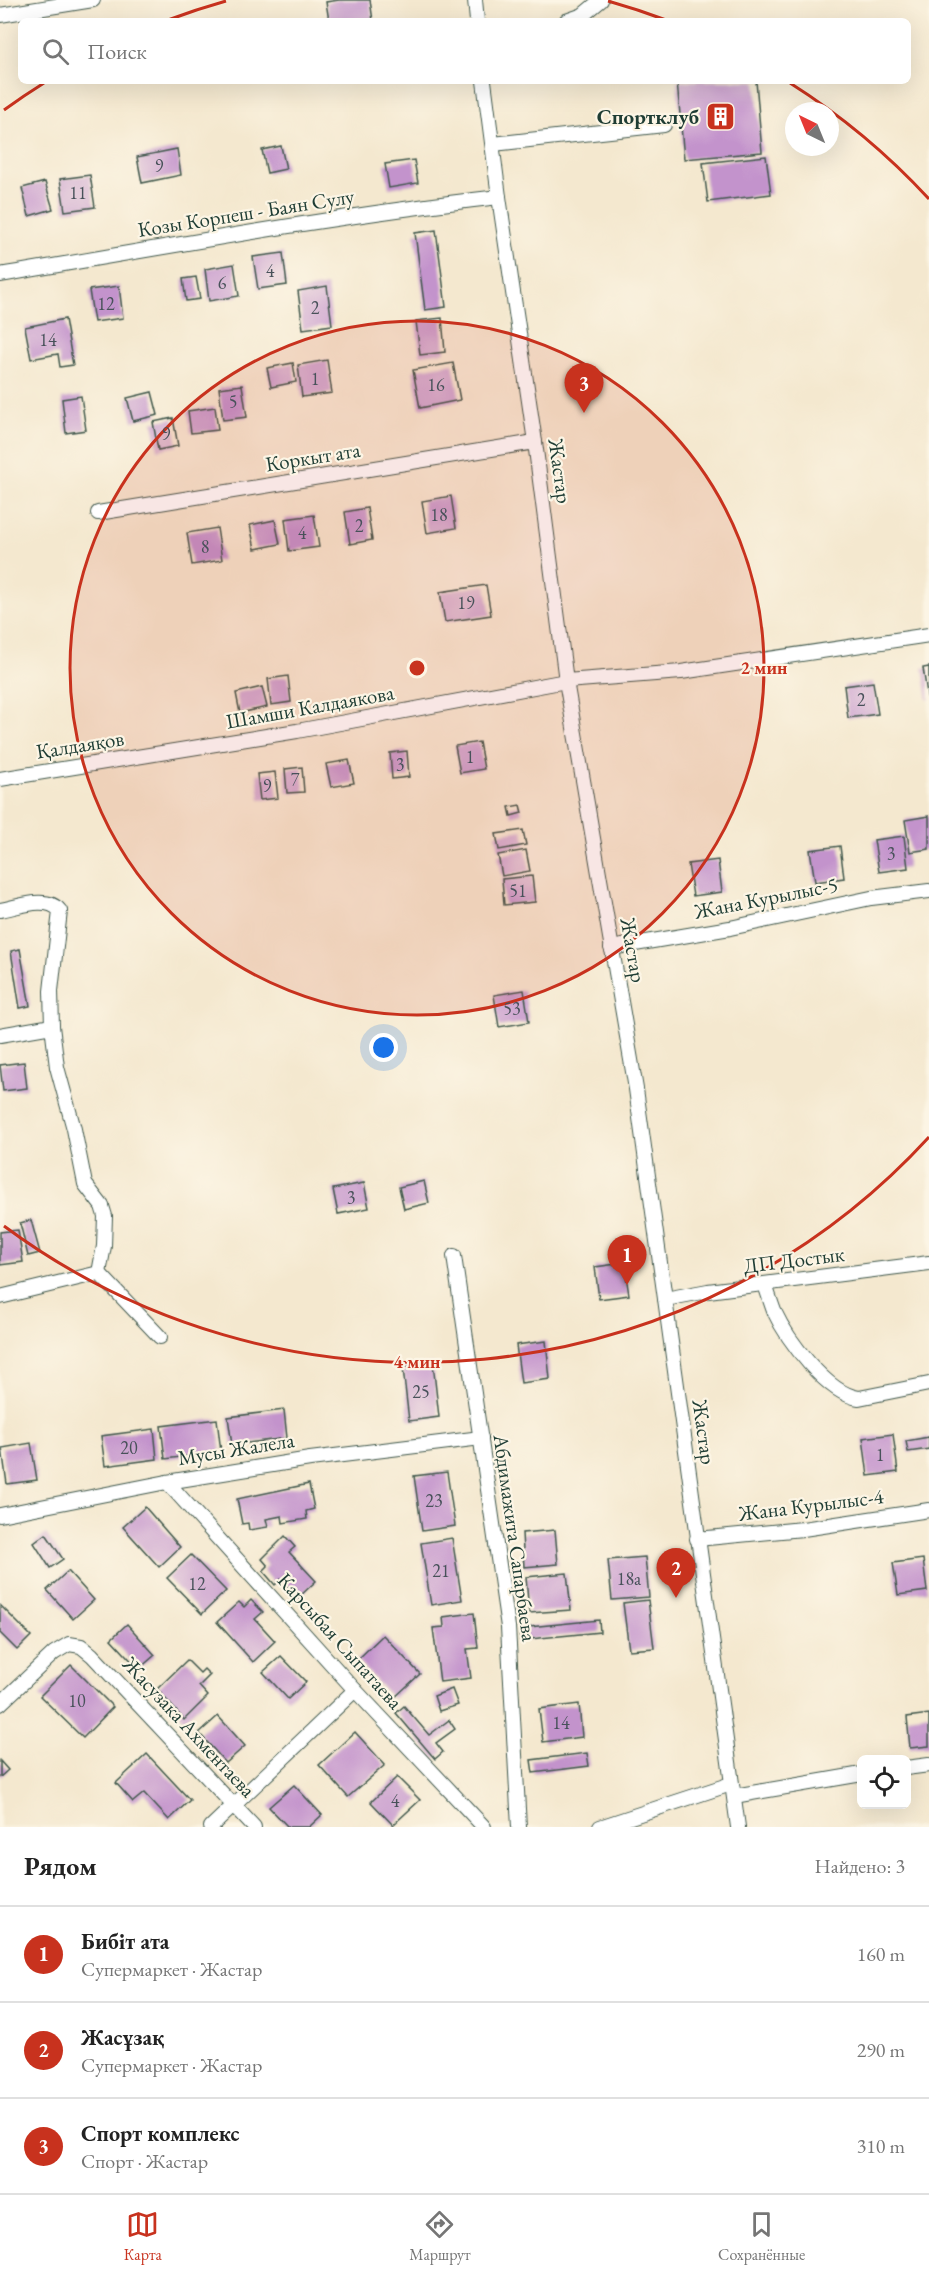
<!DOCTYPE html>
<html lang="ru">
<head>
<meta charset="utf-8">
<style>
  :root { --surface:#fff; --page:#f6f6f6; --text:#222; --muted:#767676; --line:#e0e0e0; --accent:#c8321e }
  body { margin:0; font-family:"EB Garamond",serif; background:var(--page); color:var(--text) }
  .controls { position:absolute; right:18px; bottom:18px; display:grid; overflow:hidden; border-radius:9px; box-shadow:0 6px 24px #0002 }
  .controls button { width:54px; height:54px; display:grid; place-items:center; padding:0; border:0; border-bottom:2px solid var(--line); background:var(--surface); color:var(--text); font:30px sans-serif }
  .compass { position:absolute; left:785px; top:102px; width:54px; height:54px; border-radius:50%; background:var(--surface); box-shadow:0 6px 24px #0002; rotate:317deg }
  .you { position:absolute; left:384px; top:1048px; width:21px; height:21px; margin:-15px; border:4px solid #fff; border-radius:50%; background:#1a73e8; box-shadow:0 0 0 9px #1a73e833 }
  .badge { display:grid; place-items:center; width:39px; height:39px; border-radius:50%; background:var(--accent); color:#fff; font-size:20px; font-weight:700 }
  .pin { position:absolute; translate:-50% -50px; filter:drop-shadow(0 2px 3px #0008) }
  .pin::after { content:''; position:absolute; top:32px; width:21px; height:18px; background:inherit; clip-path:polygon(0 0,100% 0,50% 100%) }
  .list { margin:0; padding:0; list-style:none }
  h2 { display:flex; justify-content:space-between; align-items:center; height:78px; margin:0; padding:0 24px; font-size:26px }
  h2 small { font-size:20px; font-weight:400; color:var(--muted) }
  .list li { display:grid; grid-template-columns:39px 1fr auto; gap:18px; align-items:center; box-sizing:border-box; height:96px; padding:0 24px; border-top:2px solid var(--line) }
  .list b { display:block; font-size:22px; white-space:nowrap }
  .list p { margin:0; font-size:20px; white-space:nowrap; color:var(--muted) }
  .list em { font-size:20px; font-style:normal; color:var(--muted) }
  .icon { flex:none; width:33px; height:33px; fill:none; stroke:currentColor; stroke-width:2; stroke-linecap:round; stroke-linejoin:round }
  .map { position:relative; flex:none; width:929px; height:1827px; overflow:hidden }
  .search { position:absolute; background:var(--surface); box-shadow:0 6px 24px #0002; left:18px; right:18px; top:18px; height:66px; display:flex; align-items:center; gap:15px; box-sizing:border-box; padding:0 21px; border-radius:9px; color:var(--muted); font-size:22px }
  .sheet { height:366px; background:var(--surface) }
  nav { display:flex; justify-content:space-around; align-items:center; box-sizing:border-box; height:84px; border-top:2px solid var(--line); background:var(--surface); font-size:16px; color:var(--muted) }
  nav a { display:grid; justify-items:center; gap:3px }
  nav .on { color:var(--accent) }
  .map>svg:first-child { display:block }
  .building { fill:#c393cc }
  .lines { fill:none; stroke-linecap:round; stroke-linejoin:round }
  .minor-casing { stroke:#3f574b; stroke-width:16 }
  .minor { stroke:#fff; stroke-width:14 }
  .ring { fill:none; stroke:#c8321e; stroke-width:3 }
  .labels { text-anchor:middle; stroke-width:4.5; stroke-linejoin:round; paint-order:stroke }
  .number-label { font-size:18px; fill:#48525a }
  .poi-label { font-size:21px; font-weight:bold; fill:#1f3d34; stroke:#fcf5e5; text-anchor:end }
  .street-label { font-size:21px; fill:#1f3d34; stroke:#fcf5e5 }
  .centre { fill:#c8321e; stroke:#fcf5e5; stroke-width:3 }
  .ring-label { font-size:18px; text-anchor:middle; font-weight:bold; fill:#c8321e; stroke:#fcf5e5; stroke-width:4.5; stroke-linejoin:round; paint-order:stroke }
</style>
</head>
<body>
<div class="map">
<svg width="929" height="1827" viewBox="0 0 929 1827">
  <rect width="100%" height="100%" fill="#fcf5e5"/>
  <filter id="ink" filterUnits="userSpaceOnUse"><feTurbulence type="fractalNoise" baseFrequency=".0167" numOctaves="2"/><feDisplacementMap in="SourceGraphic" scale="12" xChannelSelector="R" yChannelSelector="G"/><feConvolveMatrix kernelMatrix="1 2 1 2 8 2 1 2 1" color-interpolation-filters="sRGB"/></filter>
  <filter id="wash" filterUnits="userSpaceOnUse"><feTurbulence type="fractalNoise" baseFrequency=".008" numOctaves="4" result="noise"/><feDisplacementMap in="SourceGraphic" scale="24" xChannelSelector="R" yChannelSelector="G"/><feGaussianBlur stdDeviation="1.35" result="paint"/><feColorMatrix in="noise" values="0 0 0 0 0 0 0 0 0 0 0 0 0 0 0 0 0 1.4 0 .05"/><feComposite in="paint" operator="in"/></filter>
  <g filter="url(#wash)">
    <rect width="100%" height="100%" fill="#f4e8cf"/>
    <g id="blocks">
      <g class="building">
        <path d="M339 0H370L373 21H329L326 2Z"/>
        <path d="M677 81H756L762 152 684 159Z"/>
        <path d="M281 146 286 169 267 173 262 150Z"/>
        <path d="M177 149 181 175 142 183 137 157Z"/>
        <path d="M766 156 771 194 708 202 703 163Z"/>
        <path d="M414 160 418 183 389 188 385 164Z"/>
        <path d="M90 175 95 207 65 211 60 179Z"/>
        <path d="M45 182 53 209 29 216 22 188Z"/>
        <path d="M436 230 446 307 425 310 415 233Z"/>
        <path d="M283 253 287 285 258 289 253 257Z"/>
        <path d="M234 264 239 296 209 301 205 269Z"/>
        <path d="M196 277 200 299 186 301 183 279Z"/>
        <path d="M119 286 123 318 94 322 89 290Z"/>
        <path d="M327 286 332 325 303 329 298 291Z"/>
        <path d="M442 318 445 352 420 355 416 321Z"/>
        <path d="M65 319 73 365 60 367 58 354 31 359 25 327Z"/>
        <path d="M327 360 332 393 302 397 298 365Z"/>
        <path d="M293 363 296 382 271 387 267 368Z"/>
        <path d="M453 363 460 400 420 408 413 370Z"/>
        <path d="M242 385 247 417 223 420 219 388Z"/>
        <path d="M152 392 158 415 133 421 127 398Z"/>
        <path d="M81 396 86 430 66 433 62 399Z"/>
        <path d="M215 407 218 430 191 433 188 411Z"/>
        <path d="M173 418 178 446 158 450 153 422Z"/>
        <path d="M451 496 456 528 427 533 422 501Z"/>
        <path d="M367 508 372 540 350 544 345 512Z"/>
        <path d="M314 515 319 547 289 551 285 519Z"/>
        <path d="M275 520 280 544 255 549 250 525Z"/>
        <path d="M217 528 222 560 192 565 187 533Z"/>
        <path d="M486 585 491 615 445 622 440 592Z"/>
        <path d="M929 667V700H928L923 668Z"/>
        <path d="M288 676 291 702 271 705 268 679Z"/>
        <path d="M873 682 878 714 848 718 844 686Z"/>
        <path d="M262 687 267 707 240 713 236 693Z"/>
        <path d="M479 742 484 769 460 773 455 746Z"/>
        <path d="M407 751 409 777 392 779 390 753Z"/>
        <path d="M349 760 354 783 331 787 326 764Z"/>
        <path d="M302 767 304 792 287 793 285 769Z"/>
        <path d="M275 772 278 798 260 800 257 774Z"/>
        <path d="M520 805 522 813 511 816 509 807Z"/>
        <path d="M929 816V849L910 852 905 820Z"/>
        <path d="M523 830 526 845 499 850 496 834Z"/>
        <path d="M904 836 908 868 879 872 874 840Z"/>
        <path d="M840 846 844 878 815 882 810 850Z"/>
        <path d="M526 850 530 871 502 876 498 855Z"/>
        <path d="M718 860 722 892 693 896 688 864Z"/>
        <path d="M532 876 535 902 504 905 502 879Z"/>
        <path d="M20 949 30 1006 20 1008 11 951Z"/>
        <path d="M524 990 529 1022 499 1027 494 995Z"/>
        <path d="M24 1062 27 1088 3 1091 0 1065Z"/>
        <path d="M424 1181 429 1203 404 1209 399 1187Z"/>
        <path d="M364 1183 369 1208 338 1214 333 1189Z"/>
        <path d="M31 1220 40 1253 28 1256 20 1223Z"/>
        <path d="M18 1230 23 1262 0 1265V1232Z"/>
        <path d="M624 1263 629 1295 599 1299 595 1267Z"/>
        <path d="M546 1341 550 1379 521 1383 516 1345Z"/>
        <path d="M433 1363 439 1417 409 1421 403 1368Z"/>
        <path d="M284 1410 287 1438 232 1445 228 1417Z"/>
        <path d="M217 1419 221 1452 165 1459 161 1426Z"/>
        <path d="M154 1429 157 1459 105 1466 101 1436Z"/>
        <path d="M893 1434 898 1472 868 1476 863 1438Z"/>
        <path d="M929 1437V1449L908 1452 906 1441Z"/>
        <path d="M31 1443 37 1480 7 1484 2 1448Z"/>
        <path d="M447 1472 455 1526 422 1531 414 1476Z"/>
        <path d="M309 1484 314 1509 306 1511 307 1519 283 1523 282 1516 266 1519 268 1527 249 1530 248 1523 242 1524 237 1499Z"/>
        <path d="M145 1507 180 1547 159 1567 123 1527Z"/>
        <path d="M555 1530 558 1564 524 1567 522 1533Z"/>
        <path d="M46 1534 63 1559 50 1568 34 1543Z"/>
        <path d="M285 1536 295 1547 289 1552 316 1581 298 1598 281 1579 275 1585 263 1571 268 1566 262 1559Z"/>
        <path d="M452 1538 462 1600 431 1605 421 1543Z"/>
        <path d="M191 1555 226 1591 202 1614 167 1578Z"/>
        <path d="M645 1557 649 1597 612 1600 608 1560Z"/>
        <path d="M923 1559 927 1591 898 1595 893 1563Z"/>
        <path d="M68 1571 94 1600 73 1619 47 1590Z"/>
        <path d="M567 1573 571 1610 529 1613 526 1577Z"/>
        <path d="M251 1600 263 1612 255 1619 275 1641 253 1662 217 1622 239 1602 244 1607Z"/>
        <path d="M648 1600 654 1648 629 1650 623 1603Z"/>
        <path d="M0 1605 31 1636 17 1650 0 1633Z"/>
        <path d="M474 1613 478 1648 467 1649 471 1678 440 1682 433 1628 444 1627 443 1617Z"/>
        <path d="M599 1620 600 1632 520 1640 519 1628Z"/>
        <path d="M127 1624 155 1655 139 1669 111 1639Z"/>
        <path d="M383 1635 420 1674 393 1699 357 1660Z"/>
        <path d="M281 1656 306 1682 288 1699 263 1672Z"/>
        <path d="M187 1660 200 1673 204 1669 210 1675 199 1686 208 1696 184 1720 157 1689Z"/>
        <path d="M71 1665 113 1707 83 1738 40 1696Z"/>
        <path d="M452 1689 458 1705 439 1711 434 1696Z"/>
        <path d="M579 1704 582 1737 543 1742 539 1709Z"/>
        <path d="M404 1706 429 1735 449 1720 455 1729 436 1743 443 1752 435 1759 396 1713Z"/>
        <path d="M929 1714V1746L910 1748 907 1717Z"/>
        <path d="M218 1716 245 1746 226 1763 199 1733Z"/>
        <path d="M355 1732 385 1765 348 1797 319 1765Z"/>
        <path d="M587 1753 589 1766 533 1773 531 1760Z"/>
        <path d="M147 1754 190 1800 169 1820 144 1793 133 1802 116 1783Z"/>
        <path d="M0 1761 8 1770 0 1777Z"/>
        <path d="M397 1777 420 1800 393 1825 371 1802Z"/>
        <path d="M294 1785 322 1815 309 1827H288L269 1807Z"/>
      </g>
    </g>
  </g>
  <g filter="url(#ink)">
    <use href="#blocks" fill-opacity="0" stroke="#3f574b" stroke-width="1.5"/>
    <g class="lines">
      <defs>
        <g id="minor">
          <path d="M475 0 477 21"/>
          <path d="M0 15 93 0"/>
          <path d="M566 21 583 15 601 0"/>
          <path d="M484 81 499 197 535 442 566 681 636 1089 738 1827"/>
          <path d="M493 144 664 125"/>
          <path d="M0 275C166 247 332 216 499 197"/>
          <path d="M98 513 535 442"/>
          <path d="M0 779 297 731 566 681 681 672 929 635"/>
          <path d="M0 910C18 907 48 895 60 911L51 991 52 1026 57 1067 74 1129 85 1184 102 1206 105 1216 104 1246 99 1273"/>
          <path d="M611 948 730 928 871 898 929 891"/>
          <path d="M0 1035 52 1026"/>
          <path d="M454 1256 508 1627 519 1827"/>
          <path d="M99 1273 160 1337"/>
          <path d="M765 1285C768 1293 771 1303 774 1311 787 1339 827 1394 859 1398L929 1384"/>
          <path d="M0 1297 99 1273"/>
          <path d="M665 1299 708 1291 929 1263"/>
          <path d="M167 1482 355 1690 484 1827"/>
          <path d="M0 1515 167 1482 310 1459 481 1438"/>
          <path d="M697 1539 803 1529 929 1510"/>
          <path d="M0 1704 54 1653 69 1644 81 1646 92 1655 254 1827"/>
          <path d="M906 1768 929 1765"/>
          <path d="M734 1796 862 1774"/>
          <path d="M211 1827 355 1690"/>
          <path d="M600 1827 731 1784"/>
        </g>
      </defs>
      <use href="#minor" class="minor-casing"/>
      <use href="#minor" class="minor"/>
    </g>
  </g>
  <circle cx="417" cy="668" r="347" fill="#c8321e" fill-opacity=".12"/>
  <g class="ring">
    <circle cx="417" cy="668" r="347"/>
    <path d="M929 1137A694 694 0 0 1 4 1226M4 110A694 694 0 0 1 44 83M168 20A694 694 0 0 1 226 1M608 1A694 694 0 0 1 666 20M790 83A694 694 0 0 1 929 199"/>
  </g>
  <defs>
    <symbol id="building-square" viewBox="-11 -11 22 22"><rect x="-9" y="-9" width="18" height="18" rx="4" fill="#c8321e" stroke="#fcf5e5"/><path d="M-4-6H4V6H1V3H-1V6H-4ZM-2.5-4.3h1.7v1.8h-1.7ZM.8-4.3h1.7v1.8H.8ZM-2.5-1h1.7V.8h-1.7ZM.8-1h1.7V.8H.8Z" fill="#fff"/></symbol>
  </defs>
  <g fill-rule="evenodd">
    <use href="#building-square" x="704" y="100" width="33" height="33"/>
  </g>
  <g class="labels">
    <g class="number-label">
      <text x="159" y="172">9</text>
      <text x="78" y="199">11</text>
      <text x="270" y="277">4</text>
      <text x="222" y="289">6</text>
      <text x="106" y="310">12</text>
      <text x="315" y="314">2</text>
      <text x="48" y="346">14</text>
      <text x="315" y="385">1</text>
      <text x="436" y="391">16</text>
      <text x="233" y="408">5</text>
      <text x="166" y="440">9</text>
      <text x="439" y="521">18</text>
      <text x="359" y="532">2</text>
      <text x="302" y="539">4</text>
      <text x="205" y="553">8</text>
      <text x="466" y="609">19</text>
      <text x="861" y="706">2</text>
      <text x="470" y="763">1</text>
      <text x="400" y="771">3</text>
      <text x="295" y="786">7</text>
      <text x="267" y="792">9</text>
      <text x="891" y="860">3</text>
      <text x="518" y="897">51</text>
      <text x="512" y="1015">53</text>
      <text x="351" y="1204">3</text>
      <text x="421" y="1398">25</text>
      <text x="129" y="1454">20</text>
      <text x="880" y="1461">1</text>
      <text x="434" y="1507">23</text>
      <text x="441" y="1577">21</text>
      <text x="629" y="1585">18а</text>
      <text x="197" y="1590">12</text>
      <text x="77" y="1707">10</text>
      <text x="561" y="1729">14</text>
      <text x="395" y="1807">4</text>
    </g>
    <g class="poi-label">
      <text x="699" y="124">Спортклуб</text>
    </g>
    <g class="street-label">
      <text transform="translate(246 213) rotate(-9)" y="7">Козы Корпеш - Баян Сулу</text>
      <text transform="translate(313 457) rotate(-9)" y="7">Коркыт ата</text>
      <text transform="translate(560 471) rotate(82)" y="7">Жастар</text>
      <text transform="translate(310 707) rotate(-10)" y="7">Шамши Калдаякова</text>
      <text transform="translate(80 745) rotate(-9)" y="7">Қалдаяқов</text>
      <text transform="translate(766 898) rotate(-11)" y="7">Жана Курылыс-5</text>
      <text transform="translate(633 950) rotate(80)" y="7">Жастар</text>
      <text transform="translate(794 1260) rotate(-7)" y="7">ДП Достык</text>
      <text transform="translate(704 1432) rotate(82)" y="7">Жастар</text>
      <text transform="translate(236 1449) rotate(-9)" y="7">Мусы Жалела</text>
      <text transform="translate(811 1505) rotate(-7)" y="7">Жана Курылыс-4</text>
      <text transform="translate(515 1538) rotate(82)" y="7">Абдимажита Сапарбаева</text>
      <text transform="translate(340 1641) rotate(48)" y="7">Карсыбая Сыпатаева</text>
      <text transform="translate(189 1727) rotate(47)" y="7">Жасузака Ахментаева</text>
    </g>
  </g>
  <circle cx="417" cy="668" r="9" class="centre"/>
  <g class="ring-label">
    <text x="764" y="674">2 мин</text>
    <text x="417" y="1368">4 мин</text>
  </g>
</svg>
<div class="controls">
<button><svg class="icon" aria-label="locate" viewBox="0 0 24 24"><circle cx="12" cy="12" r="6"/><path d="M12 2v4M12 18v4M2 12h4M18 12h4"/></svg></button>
</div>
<svg class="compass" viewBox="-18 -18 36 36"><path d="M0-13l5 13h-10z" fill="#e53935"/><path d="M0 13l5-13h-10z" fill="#767676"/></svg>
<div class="you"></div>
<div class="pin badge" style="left:627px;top:1285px">1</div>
<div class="pin badge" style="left:676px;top:1598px">2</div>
<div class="pin badge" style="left:584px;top:413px">3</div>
<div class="search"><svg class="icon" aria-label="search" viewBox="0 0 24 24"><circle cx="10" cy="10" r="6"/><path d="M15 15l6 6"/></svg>Поиск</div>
</div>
<section class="sheet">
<h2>Рядом<small>Найдено: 3</small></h2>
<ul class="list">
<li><span class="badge">1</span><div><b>Бибіт ата</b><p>Супермаркет · Жастар</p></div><em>160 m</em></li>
<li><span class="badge">2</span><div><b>Жасұзақ</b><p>Супермаркет · Жастар</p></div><em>290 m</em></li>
<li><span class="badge">3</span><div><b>Спорт комплекс</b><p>Спорт · Жастар</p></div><em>310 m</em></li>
</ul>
</section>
<nav>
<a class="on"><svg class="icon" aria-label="map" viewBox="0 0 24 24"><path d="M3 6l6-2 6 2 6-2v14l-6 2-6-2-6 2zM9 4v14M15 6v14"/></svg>Карта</a>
<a><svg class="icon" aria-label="directions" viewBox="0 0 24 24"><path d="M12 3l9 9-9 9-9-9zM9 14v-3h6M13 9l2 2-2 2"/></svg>Маршрут</a>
<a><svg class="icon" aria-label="saved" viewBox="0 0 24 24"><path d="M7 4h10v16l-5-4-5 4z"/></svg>Сохранённые</a>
</nav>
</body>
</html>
